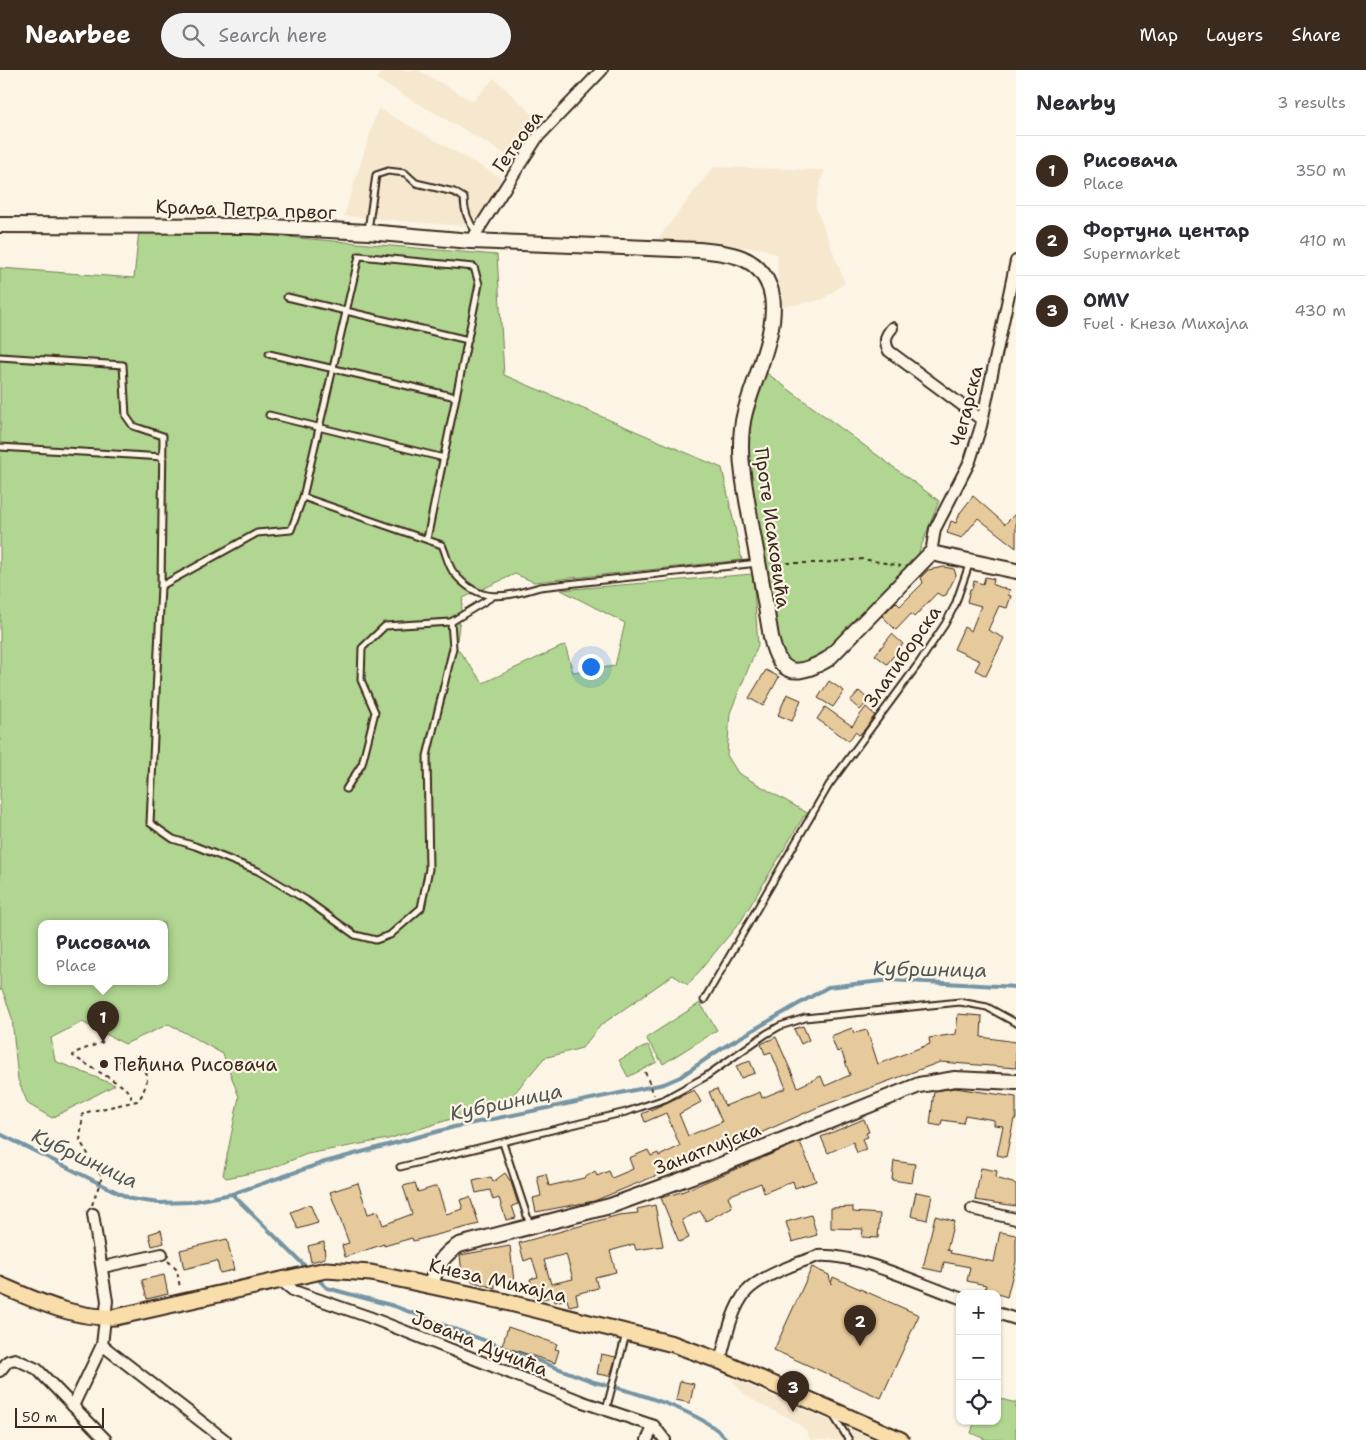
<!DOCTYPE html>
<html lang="en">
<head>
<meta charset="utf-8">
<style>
  :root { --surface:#fff; --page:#f2f2f3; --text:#2b2b33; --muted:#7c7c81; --line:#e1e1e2; --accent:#3b2a1e }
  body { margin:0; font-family:"Shantell Sans",sans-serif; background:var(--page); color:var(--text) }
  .controls { position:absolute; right:15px; bottom:15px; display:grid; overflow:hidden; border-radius:10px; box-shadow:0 1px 4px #0004 }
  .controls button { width:45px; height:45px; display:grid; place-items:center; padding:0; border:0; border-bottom:1px solid var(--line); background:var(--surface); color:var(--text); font:25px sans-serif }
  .scale { position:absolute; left:15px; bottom:12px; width:89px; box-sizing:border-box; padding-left:5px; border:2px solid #3b2a1e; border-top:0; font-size:14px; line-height:18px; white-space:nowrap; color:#3b2a1e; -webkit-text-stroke:4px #fcf5e5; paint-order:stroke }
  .you { position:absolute; left:590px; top:596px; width:18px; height:18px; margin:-12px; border:4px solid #fff; border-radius:50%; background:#1a73e8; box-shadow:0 0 0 8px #1a73e833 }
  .badge { display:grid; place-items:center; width:32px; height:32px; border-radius:50%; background:var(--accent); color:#fff; font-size:16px; font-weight:700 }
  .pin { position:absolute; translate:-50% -41px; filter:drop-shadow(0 1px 2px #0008) }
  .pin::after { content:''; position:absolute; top:26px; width:18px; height:15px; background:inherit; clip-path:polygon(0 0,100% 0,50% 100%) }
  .popup { position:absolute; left:38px; top:850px; width:130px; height:65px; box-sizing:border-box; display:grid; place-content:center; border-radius:10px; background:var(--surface); filter:drop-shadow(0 1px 4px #0005); font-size:16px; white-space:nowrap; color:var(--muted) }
  .popup b { font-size:19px; color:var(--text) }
  .popup::after { content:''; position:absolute; left:50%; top:100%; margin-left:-10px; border:10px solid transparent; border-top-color:var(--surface) }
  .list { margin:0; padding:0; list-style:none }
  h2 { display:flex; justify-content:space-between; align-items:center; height:65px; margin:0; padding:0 20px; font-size:21px }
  h2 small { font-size:16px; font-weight:400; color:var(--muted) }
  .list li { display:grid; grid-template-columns:32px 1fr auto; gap:15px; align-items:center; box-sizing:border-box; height:70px; padding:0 20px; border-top:1px solid var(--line) }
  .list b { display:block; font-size:19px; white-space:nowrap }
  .list p { margin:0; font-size:16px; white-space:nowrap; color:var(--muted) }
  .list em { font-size:16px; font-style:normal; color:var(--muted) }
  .icon { flex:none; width:28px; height:28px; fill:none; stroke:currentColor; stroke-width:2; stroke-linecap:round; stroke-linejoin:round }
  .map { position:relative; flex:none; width:1016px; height:1370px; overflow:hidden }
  header { display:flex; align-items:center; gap:30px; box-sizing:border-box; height:70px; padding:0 25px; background:var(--accent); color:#fff }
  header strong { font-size:24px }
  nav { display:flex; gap:28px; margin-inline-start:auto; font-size:18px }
  .search { width:350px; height:45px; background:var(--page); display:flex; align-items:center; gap:12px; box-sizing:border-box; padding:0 18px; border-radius:28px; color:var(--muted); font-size:19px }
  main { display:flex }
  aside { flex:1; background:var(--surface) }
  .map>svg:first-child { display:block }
  .built { fill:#f6e8cf }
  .green { fill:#b0d691; stroke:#768058; fill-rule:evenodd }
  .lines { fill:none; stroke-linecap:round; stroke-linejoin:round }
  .stream { stroke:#7594a4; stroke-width:4 }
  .building { fill:#e7ca9b; stroke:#3b2a1e; fill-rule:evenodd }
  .lane-casing { stroke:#3b2a1e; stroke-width:9 }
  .street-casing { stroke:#3b2a1e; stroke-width:14 }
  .secondary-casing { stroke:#3b2a1e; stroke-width:18 }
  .primary-casing { stroke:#3b2a1e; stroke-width:19 }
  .path { stroke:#3b2a1e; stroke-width:2; stroke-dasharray:4 4; stroke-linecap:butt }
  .lane { stroke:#fcf5e5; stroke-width:5 }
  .street { stroke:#fcf5e5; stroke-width:10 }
  .secondary { stroke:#fcf5e5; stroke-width:14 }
  .primary { stroke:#f9ddab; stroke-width:15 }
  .poi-dot { fill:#3b2a1e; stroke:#fcf5e5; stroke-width:2 }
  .labels { text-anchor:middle; stroke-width:4.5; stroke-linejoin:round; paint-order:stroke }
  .street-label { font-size:19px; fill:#3b2a1e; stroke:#fcf5e5 }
  .poi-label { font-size:19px; fill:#3b2a1e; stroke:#fcf5e5; text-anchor:start }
  .water-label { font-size:20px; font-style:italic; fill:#535656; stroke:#fcf5e5 }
</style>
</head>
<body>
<header>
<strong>Nearbee</strong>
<div class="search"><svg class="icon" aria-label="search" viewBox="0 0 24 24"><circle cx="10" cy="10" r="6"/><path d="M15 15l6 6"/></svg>Search here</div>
<nav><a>Map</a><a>Layers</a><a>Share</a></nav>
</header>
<main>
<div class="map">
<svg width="1016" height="1370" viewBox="0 0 1016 1370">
  <rect width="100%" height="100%" fill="#fcf5e5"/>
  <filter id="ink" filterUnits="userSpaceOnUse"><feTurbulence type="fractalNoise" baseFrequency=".02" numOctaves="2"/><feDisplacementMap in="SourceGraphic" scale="10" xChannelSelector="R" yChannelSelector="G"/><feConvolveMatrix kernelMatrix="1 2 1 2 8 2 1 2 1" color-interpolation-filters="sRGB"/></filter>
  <g filter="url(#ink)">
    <g class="built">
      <path d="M384 0H418L473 31 494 8 542 53 514 89 376 9Z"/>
      <path d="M378 38 502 108 478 149 462 156 344 146Z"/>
      <path d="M713 97 824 100 815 135 845 213 822 230 780 237 777 185 764 179 658 169Z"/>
      <path d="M729 1307 875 1370H810L806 1360 791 1349 761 1335 744 1324Z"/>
    </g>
    <g class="green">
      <path d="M139 160 275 166 497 185 504 305 722 398 742 490 534 512 515 504 463 528 456 577 483 613 565 575 573 602 615 596 625 553 561 520 753 504 758 575 730 643 727 685 738 703 816 748 804 746 741 851 688 915 673 905 601 955 582 978 544 988 508 1031 388 1069 307 1084 267 1100 226 1108 223 1105 239 1027 223 984 169 954 125 974 82 952 51 968 55 991 115 1015 52 1048 28 1034 18 1010 12 948 2 919 0 921V198L134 208ZM42 853H164V911H42Z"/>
      <path d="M764 301 939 431 917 487 812 594H798L784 589 777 575 747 400 751 351Z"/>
      <path d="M700 933 717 960 663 994 646 968Z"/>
      <path d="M648 975 657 992 628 1007 619 990Z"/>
      <path d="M997 1328 1016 1333V1370H987L971 1363 975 1351H997Z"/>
    </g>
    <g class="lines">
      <g class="stream">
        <path d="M0 1064 131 1129 159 1133 190 1132 232 1124 325 1092 454 1057 664 1014 680 1007 722 978 828 917 891 910 1016 917"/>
        <path d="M232 1124 308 1199"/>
        <path d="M315 1206 327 1218 394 1236 594 1312C629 1320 706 1342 727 1370"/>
      </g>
    </g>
    <g class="building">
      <path d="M973 426 1005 454 1016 443V478L978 448 962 468 947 463 951 451 956 453 960 443Z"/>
      <path d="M944 497 954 499 956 505 946 525 942 526 937 523 914 547 911 544 896 560 882 546 896 532 900 536 923 513 921 507 928 500Z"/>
      <path d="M985 507 994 509 993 515 1010 520 1008 525 1011 526 1007 538 999 536 988 560 1004 568 986 606 975 600 980 591 954 579 964 557 971 561 981 536 967 532 970 519H972L974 511 983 514Z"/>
      <path d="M892 564 903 574 887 594 875 585Z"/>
      <path d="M766 600 779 607 763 636 749 628Z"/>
      <path d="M829 611 844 621 833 637 818 628Z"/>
      <path d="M859 621 869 630 860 640 850 631Z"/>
      <path d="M787 624 801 630 792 651 778 645Z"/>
      <path d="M825 637 852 656 866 637 875 645 865 659 859 665 855 662 849 671 817 649Z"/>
      <path d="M958 944 982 946 981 967 1016 972V998L940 992 816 1038 745 1070 744 1067 729 1074 728 1072 682 1095 594 1131 536 1142 533 1128 541 1126 537 1106 546 1104 549 1116 584 1108 595 1101 597 1106 609 1101 612 1108 633 1099 629 1088 648 1080 651 1086 658 1083 659 1086 680 1076 666 1043 645 1052 642 1044 694 1020 701 1032 679 1044 688 1066 722 1052 709 1022 717 1019 725 1036 760 1022 762 1028 786 1018 771 982 765 984 761 974 776 967 798 1017 821 1006 825 1016 850 1005 841 980 837 982 831 966 852 958 854 963 867 960 878 994 930 974 929 968 956 964Z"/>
      <path d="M803 956 809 970 801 974 794 959Z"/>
      <path d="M750 991 755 1003 741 1008 736 996Z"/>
      <path d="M955 1018 1016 1027V1049H1014L1006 1087 997 1085 1003 1056 994 1055V1050L965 1045 963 1053 942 1050 941 1056 930 1054 934 1021Z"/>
      <path d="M864 1049 869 1062 866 1063 868 1067 862 1069 866 1080 857 1083 853 1072 828 1083 821 1067Z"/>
      <path d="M800 1072 816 1111 795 1118 793 1111 764 1123 761 1113 728 1126 732 1137 706 1151 700 1141 682 1150 689 1168 679 1172 661 1128 684 1121Z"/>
      <path d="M894 1091 915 1094 912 1113 892 1110Z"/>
      <path d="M981 1098 997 1101 996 1108 1016 1114V1136L975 1130Z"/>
      <path d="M505 1103 511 1112 518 1134 512 1136 516 1148 506 1150 499 1128 493 1130 490 1120 476 1123 473 1111 491 1107 493 1112Z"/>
      <path d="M358 1113 368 1144 378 1141 383 1155 412 1144 403 1116 415 1113 418 1122 437 1116 446 1144 463 1139 460 1130 470 1127 479 1154 413 1171 412 1168 384 1176V1174L345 1187 342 1175 349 1173 330 1122Z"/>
      <path d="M916 1122 932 1125 927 1150 911 1146Z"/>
      <path d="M310 1134 318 1153 298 1159 291 1142Z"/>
      <path d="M655 1135 663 1176 636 1180 634 1174 610 1181 616 1202 595 1207 598 1218 576 1224 578 1234 569 1236 567 1229 555 1232 553 1227 536 1230 530 1209 538 1207 532 1188 524 1191 519 1173 619 1145 638 1143 637 1139ZM566 1184 573 1209 551 1214 544 1190Z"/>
      <path d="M853 1137V1142L880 1144 878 1168 862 1167 863 1159 831 1158V1138Z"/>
      <path d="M811 1145 817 1165 792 1172 786 1152Z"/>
      <path d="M935 1146 954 1151 947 1180 951 1181 950 1183 994 1192 1000 1162 1016 1165V1192L1007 1227 985 1220 986 1215 967 1211 970 1197 944 1192 942 1202 923 1198Z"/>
      <path d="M161 1160 164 1173 152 1176 149 1164Z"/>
      <path d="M227 1169 234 1200 220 1203 217 1191 184 1199 180 1180Z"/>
      <path d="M324 1172 325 1188 311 1192 308 1176Z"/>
      <path d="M510 1176 514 1212 495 1214V1218L471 1211 470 1203 462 1204 460 1185Z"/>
      <path d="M812 1197 829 1205 831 1214 833 1207 919 1245 881 1328 774 1280Z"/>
      <path d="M164 1205 168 1224 147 1229 142 1210Z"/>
      <path d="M508 1257 557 1274 555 1279 559 1280 555 1293 502 1276Z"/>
      <path d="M601 1284 616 1287 610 1306 597 1304Z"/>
      <path d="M680 1311 694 1314 690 1333 676 1330Z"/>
    </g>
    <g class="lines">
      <defs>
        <g id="lane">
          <path d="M368 160 376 105 388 101 405 103 416 113 454 122 464 128C464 141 468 152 477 163"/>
          <path d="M287 227 468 270"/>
          <path d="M269 284 456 327"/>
          <path d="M0 287 123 295 126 346 133 356 163 366 161 516 150 753 173 769 195 776 258 801 306 830 355 865 376 870 390 865 421 838 429 799 427 686 453 578 451 552 492 527"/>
          <path d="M269 345 444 388"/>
          <path d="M0 377 163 387"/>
          <path d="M303 427 442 475C446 483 448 496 454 503 480 535 505 527 540 517L758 493"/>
          <path d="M161 516 257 463 291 460 303 427 359 186 474 197 479 214 427 469"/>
          <path d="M346 719 362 694 375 642 361 610 362 578 385 556 451 552"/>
          <path d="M704 930 829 715 919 593 945 554 955 535 970 492"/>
          <path d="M503 1073 530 1155"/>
          <path d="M400 1097 626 1042 665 1029 705 1007 766 964 780 956 805 948 960 932 987 937 1016 953"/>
          <path d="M606 1340 626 1264"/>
          <path d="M833 1345 849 1370"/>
        </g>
        <g id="street">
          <path d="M471 171 537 68 602 0"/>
          <path d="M892 258C885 266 884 272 889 281L982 350"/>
          <path d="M931 483 935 459 970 391 981 356 1016 191"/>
          <path d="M972 1139 1016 1149"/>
          <path d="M103 1197 162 1184"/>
          <path d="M280 1210 294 1221 369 1247 583 1332 654 1356 665 1370"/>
          <path d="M997 1243 1016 1249"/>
          <path d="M102 1275 225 1370"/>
          <path d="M720 1291C726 1270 731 1240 746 1222 759 1207 799 1192 818 1186 855 1183 923 1215 960 1228"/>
          <path d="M0 1301 8 1291 15 1289 37 1299 106 1370"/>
          <path d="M73 1336 102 1275 107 1231 93 1144"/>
          <path d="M647 1370 654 1356"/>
        </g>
        <g id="secondary">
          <path d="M0 155 252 156 368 162 471 171 699 180C729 183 758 185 770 218 782 253 754 308 745 342 735 380 746 421 752 459 759 495 765 531 771 567 779 606 796 608 828 589L931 483 1016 501"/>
          <path d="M431 1215C436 1197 442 1185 459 1175L610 1136 706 1101 919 1015 955 1009 1016 1012"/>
        </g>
        <path id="primary" d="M0 1215C37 1231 75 1249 116 1247L326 1200 371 1203 502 1231 673 1274 720 1291 901 1370"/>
      </defs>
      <use href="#lane" class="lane-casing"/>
      <use href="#street" class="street-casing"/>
      <use href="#secondary" class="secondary-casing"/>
      <use href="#primary" class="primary-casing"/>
      <g class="path">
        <path d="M771 493H821L863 489 901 496"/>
        <path d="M103 972 74 983 73 986 124 1017 131 1025V1032"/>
        <path d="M645 1002 654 1025"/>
        <path d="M92 1135 102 1107 80 1071 83 1043 137 1031C142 1027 143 1022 145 1017 153 995 136 995 119 991"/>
        <path d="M168 1191 177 1200 180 1218"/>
      </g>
      <use href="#lane" class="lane"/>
      <use href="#street" class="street"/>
      <use href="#secondary" class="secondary"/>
      <use href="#primary" class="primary"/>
    </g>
  </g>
  <circle class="poi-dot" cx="104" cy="994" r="5"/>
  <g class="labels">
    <g class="street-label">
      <text transform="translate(517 71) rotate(-54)" y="7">Гетеова</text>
      <text transform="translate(246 139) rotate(2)" y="7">Краља Петра првог</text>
      <text transform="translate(966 336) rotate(-76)" y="7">Чегарска</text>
      <text transform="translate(773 458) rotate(82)" y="7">Проте Исаковића</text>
      <text transform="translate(902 586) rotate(-55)" y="7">Златиборска</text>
      <text transform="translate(707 1078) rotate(-21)" y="7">Занатлијска</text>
      <text transform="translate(498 1210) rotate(13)" y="7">Кнеза Михајла</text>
      <text transform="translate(480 1273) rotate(22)" y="7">Јована Дучића</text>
    </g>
    <g class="poi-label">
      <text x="114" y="1001">Пећина Рисовача</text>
    </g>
    <g class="water-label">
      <text transform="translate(930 899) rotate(1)" y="7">Кубршница</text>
      <text transform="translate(506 1032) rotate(-12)" y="7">Кубршница</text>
      <text transform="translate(85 1088) rotate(25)" y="7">Кубршница</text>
    </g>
  </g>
</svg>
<div class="controls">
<button>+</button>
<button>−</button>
<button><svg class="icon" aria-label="locate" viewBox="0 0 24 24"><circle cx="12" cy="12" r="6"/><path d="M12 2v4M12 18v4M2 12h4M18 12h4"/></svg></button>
</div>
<div class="scale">50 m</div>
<div class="you"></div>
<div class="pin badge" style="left:103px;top:972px">1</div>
<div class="popup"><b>Рисовача</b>Place</div>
<div class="pin badge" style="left:860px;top:1276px">2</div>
<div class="pin badge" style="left:793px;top:1342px">3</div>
</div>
<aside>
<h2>Nearby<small>3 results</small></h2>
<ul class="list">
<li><span class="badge">1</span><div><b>Рисовача</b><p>Place</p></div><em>350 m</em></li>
<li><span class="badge">2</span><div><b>Фортуна центар</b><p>Supermarket</p></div><em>410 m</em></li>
<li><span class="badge">3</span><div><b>OMV</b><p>Fuel · Кнеза Михајла</p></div><em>430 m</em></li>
</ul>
</aside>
</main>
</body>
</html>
